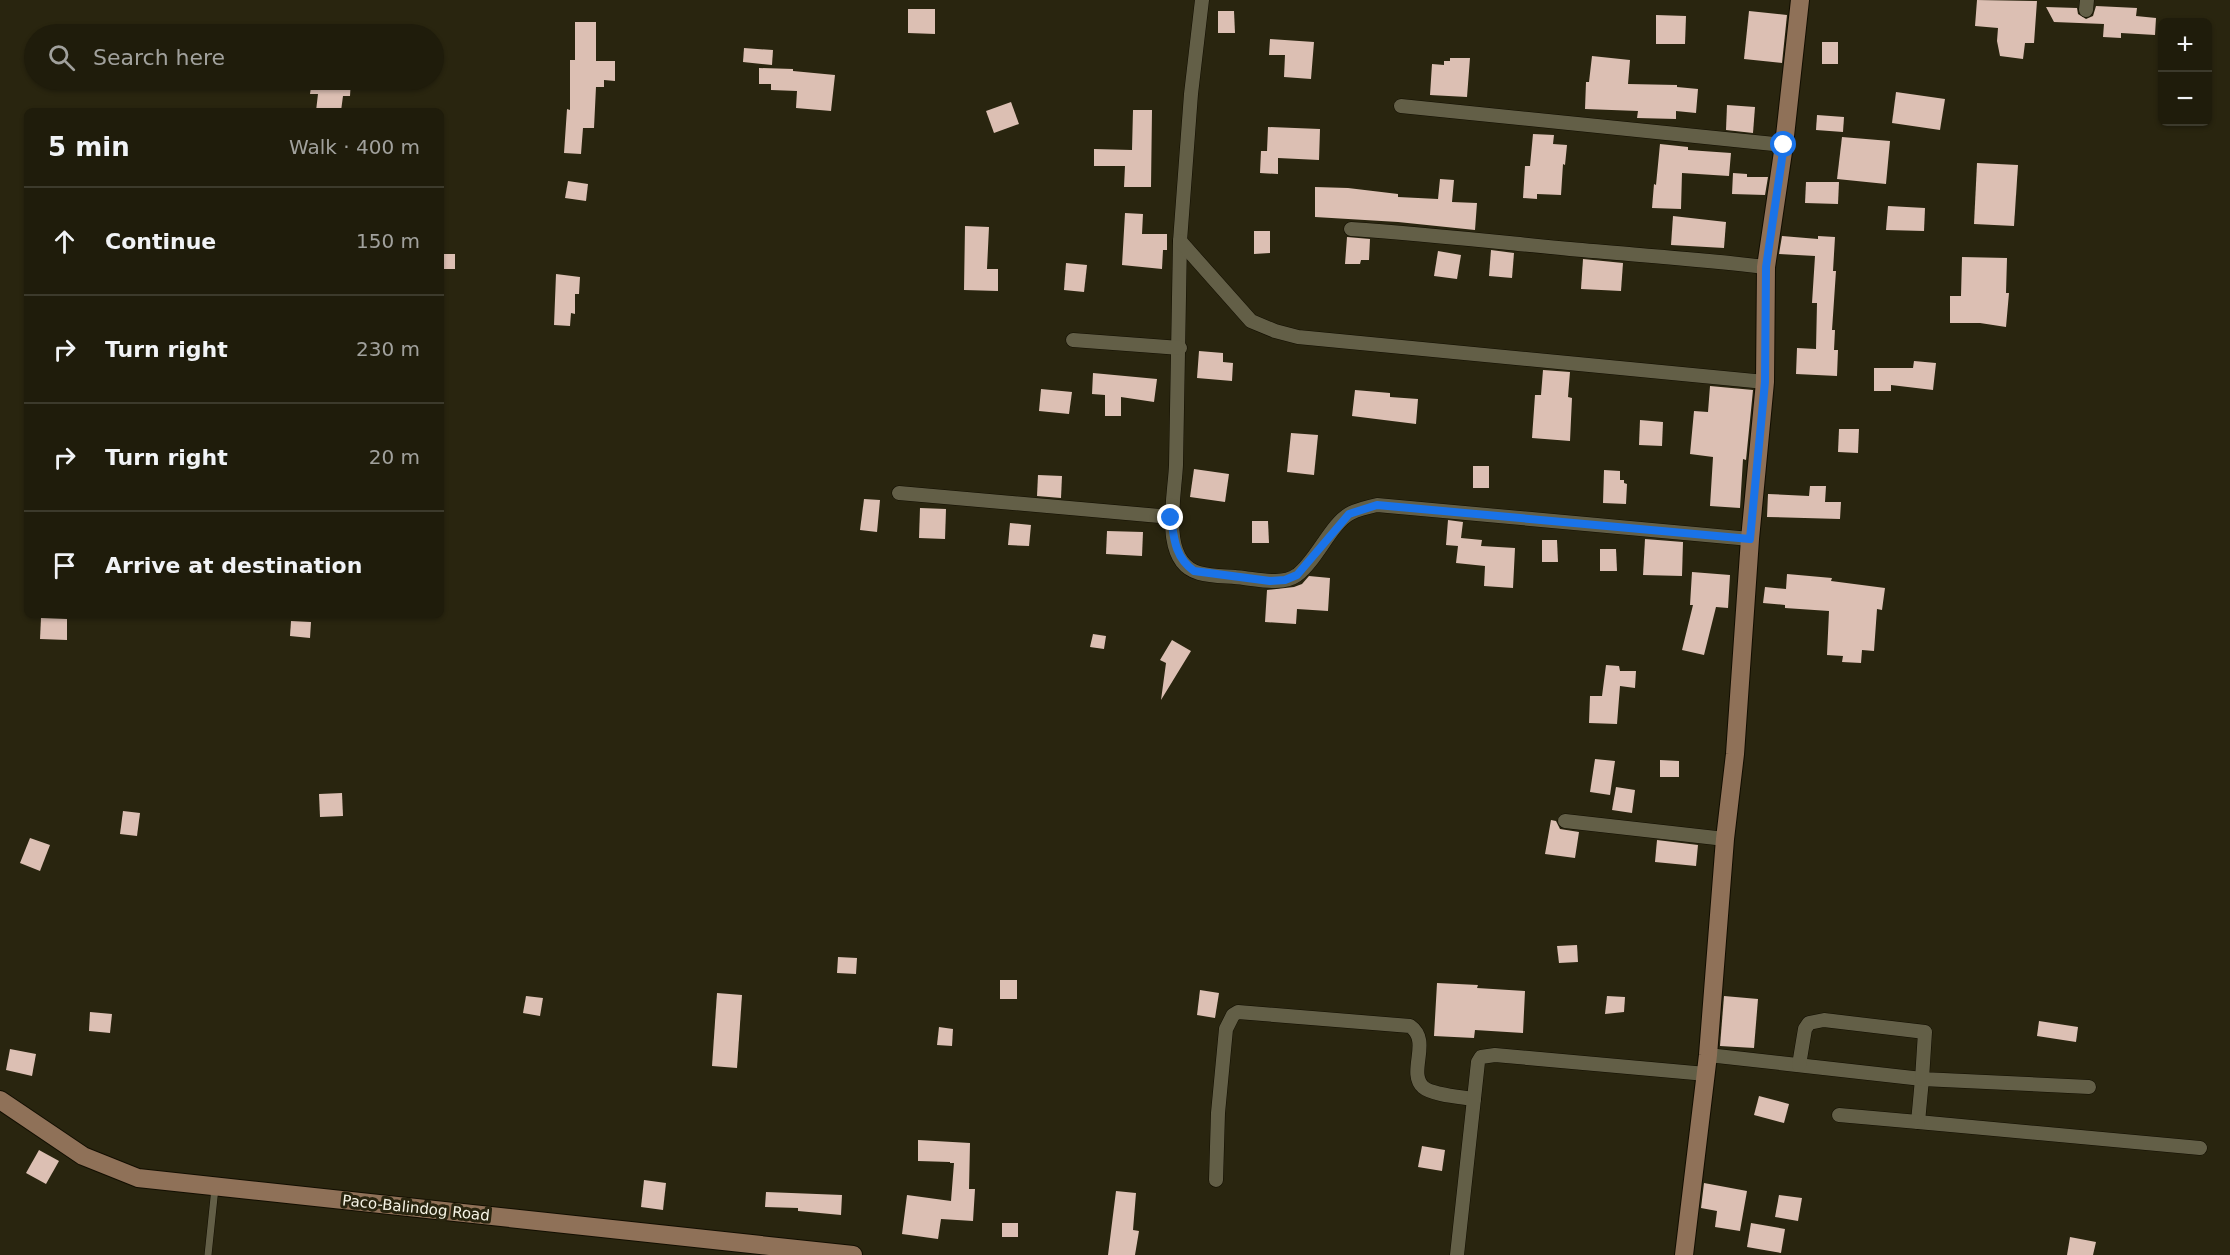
<!DOCTYPE html>
<html lang="en">
<head>
<meta charset="utf-8">
<style>
  :root { --surface:#1f1c0b; --page:#2c2919; --text:#f1f3f6; --muted:#a1a19d; --line:#3c3a2c }
  body { margin:0; font-family:"DejaVu Sans",sans-serif; background:var(--page); color:var(--text) }
  .controls { position:absolute; right:18px; top:18px; display:grid; overflow:hidden; border-radius:9px; box-shadow:0 2px 4px #0004 }
  .controls button { width:54px; height:54px; display:grid; place-items:center; padding:0; border:0; border-bottom:2px solid var(--line); background:var(--surface); color:var(--text); font:30px sans-serif }
  .stop { position:absolute; width:18px; height:18px; margin:-14px; border:4px solid #1a73e8; border-radius:50%; background:#fff }
  .stop.end { background:#1a73e8; border-color:#fff; box-shadow:0 2px 6px #0008 }
  .list { margin:0; padding:0; list-style:none }
  h2 { display:flex; justify-content:space-between; align-items:center; height:78px; margin:0; padding:0 24px; font-size:26px }
  h2 small { font-size:20px; font-weight:400; color:var(--muted) }
  .list li { display:grid; grid-template-columns:39px 1fr auto; gap:18px; align-items:center; box-sizing:border-box; height:108px; padding:0 24px; border-top:2px solid var(--line) }
  .list b { display:block; font-size:22px; white-space:nowrap }
  .list em { font-size:20px; font-style:normal; color:var(--muted) }
  .icon { flex:none; width:33px; height:33px; fill:none; stroke:currentColor; stroke-width:2; stroke-linecap:round; stroke-linejoin:round }
  .map { position:relative; flex:none; width:2230px; height:1255px; overflow:hidden }
  .search { position:absolute; background:var(--surface); box-shadow:0 2px 4px #0004; left:24px; top:24px; width:420px; height:66px; display:flex; align-items:center; gap:15px; box-sizing:border-box; padding:0 21px; border-radius:33px; color:var(--muted); font-size:22px }
  .panel { position:absolute; background:var(--surface); box-shadow:0 2px 4px #0004; left:24px; top:108px; width:420px; height:510px; border-radius:9px }
  .map>svg:first-child { display:block }
  .building { fill:#dcbfb3 }
  .lines { fill:none; stroke-linecap:round; stroke-linejoin:round }
  .lane-casing { stroke:#120e00; stroke-width:8 }
  .street-casing { stroke:#120e00; stroke-width:15 }
  .secondary-casing { stroke:#120e00; stroke-width:20 }
  .lane { stroke:#635f47; stroke-width:7 }
  .street { stroke:#635f47; stroke-width:14 }
  .secondary { stroke:#8f7158; stroke-width:18 }
  .route { stroke:#1a73e8; stroke-width:8 }
  .labels { text-anchor:middle; stroke-width:6; stroke-linejoin:round; paint-order:stroke }
  .street-label { font-size:15px; fill:#f6f4e6; stroke:#29250f }
</style>
</head>
<body>
<div class="map">
<svg width="2230" height="1255" viewBox="0 0 2230 1255">
  <rect width="100%" height="100%" fill="#29250f"/>
  <g class="building">
    <path d="M1977 0 2037 1 2034 43H2025L2023 59 2000 56 1997 41 1998 28 1975 26Z"/>
    <path d="M2096 6 2137 8 2136 16 2156 18 2155 35 2121 33V38L2103 37 2104 24 2054 22 2046 7 2077 8 2078 14 2086 19 2093 16Z"/>
    <path d="M908 9H935V34L908 33Z"/>
    <path d="M1218 11H1234L1235 33H1218Z"/>
    <path d="M1749 11 1787 15 1782 63 1744 59Z"/>
    <path d="M1656 15 1686 16 1685 44H1656Z"/>
    <path d="M575 22H596V61H615V81L604 80V87H596L594 128H583L581 154 564 153 567 109 570 110V60H575Z"/>
    <path d="M1270 39 1314 42 1311 79 1284 77 1285 55H1269Z"/>
    <rect x="1822" y="42" width="16" height="22"/>
    <path d="M744 48 773 50 772 65 743 62Z"/>
    <path d="M1592 56 1630 60 1628 84 1677 85V87L1698 89 1696 113 1676 111V119L1637 118 1638 111 1585 109 1586 82H1589Z"/>
    <path d="M1450 58H1470L1467 97 1430 95 1432 64 1444 65V61H1450Z"/>
    <path d="M759 68 793 69V71L835 75 831 111 796 108 797 91 771 90V84H759Z"/>
    <path d="M312 80H351L350 96H343L341 111H316L318 94H310Z"/>
    <path d="M1896 92 1945 99 1940 130 1892 123Z"/>
    <path d="M1011 102 1019 124 994 133 986 111Z"/>
    <path d="M1727 105 1755 107 1753 133 1726 130Z"/>
    <path d="M1133 110H1152L1151 187H1124L1125 166H1094V149L1132 150Z"/>
    <path d="M1817 115 1844 117 1843 132 1816 130Z"/>
    <path d="M1268 127 1320 129 1319 160 1278 158V174L1260 173 1261 151H1267Z"/>
    <path d="M1533 134 1554 135 1553 144 1567 145 1565 165 1563 164 1561 195 1537 194V199L1523 198 1525 166H1530Z"/>
    <path d="M1842 137 1890 141 1886 184 1837 179Z"/>
    <path d="M1660 144 1688 147V150L1731 153 1729 176 1682 173 1681 209 1652 208 1654 184 1656 185Z"/>
    <path d="M1977 163 2018 165 2014 226 1974 224Z"/>
    <path d="M1733 173 1747 174V177H1768L1765 195 1732 194Z"/>
    <path d="M1440 179 1454 180 1452 202 1477 203 1475 230 1398 222 1315 217V187L1348 188 1398 194V197L1438 199Z"/>
    <path d="M568 181 588 184 586 201 565 198Z"/>
    <path d="M1806 182H1839L1838 204 1805 203Z"/>
    <path d="M1888 206 1925 208 1924 231 1886 230Z"/>
    <path d="M1125 213 1143 214 1142 234H1167V250H1163L1162 269 1122 265Z"/>
    <path d="M1673 216 1726 222 1724 248 1671 245Z"/>
    <path d="M965 226 989 227 987 269H998V291L964 290Z"/>
    <path d="M1254 231H1270V253L1254 254Z"/>
    <path d="M1782 236 1818 239V236L1835 237 1833 271H1836L1832 330H1835L1834 350H1838L1837 376 1796 374 1797 348 1816 349 1817 303H1812L1815 256 1779 254Z"/>
    <path d="M1347 237 1370 239 1369 260H1361L1360 264H1345Z"/>
    <path d="M1491 250 1514 253 1512 278 1489 276Z"/>
    <path d="M1438 251 1461 255 1457 279 1434 276Z"/>
    <rect x="441" y="254" width="14" height="15"/>
    <path d="M1962 257 2007 258 2006 293H2009L2006 327 1980 323H1950V296H1961Z"/>
    <path d="M1583 259 1623 263 1621 291 1581 289Z"/>
    <path d="M1066 263 1087 265 1084 292 1064 290Z"/>
    <path d="M556 274 580 277 579 294H575V314L571 313 570 326 554 325Z"/>
    <path d="M1199 351 1223 353V362L1233 363 1232 381 1197 378Z"/>
    <path d="M1914 361 1936 363 1933 390 1891 385V391H1874V368H1913Z"/>
    <path d="M1543 370 1570 372 1568 397 1572 398 1570 441 1532 438 1535 395H1541Z"/>
    <path d="M1093 373 1157 379 1154 402 1121 397V416H1105V395L1092 394Z"/>
    <path d="M1710 386 1753 390 1746 460 1743 459 1740 508 1710 506 1713 457 1690 454 1694 411 1708 412Z"/>
    <path d="M1041 389 1072 392 1069 414 1039 411Z"/>
    <path d="M1355 390 1390 393V397L1418 399 1416 424 1352 416Z"/>
    <path d="M1640 420 1663 422 1662 446 1639 445Z"/>
    <path d="M1839 429H1859L1858 453 1838 452Z"/>
    <path d="M1291 433 1318 435 1314 475 1287 472Z"/>
    <rect x="1473" y="466" width="16" height="22"/>
    <path d="M1194 469 1229 474 1225 502 1190 497Z"/>
    <path d="M1604 470 1620 471V480H1624V483L1627 484 1626 504 1603 503Z"/>
    <path d="M1038 475 1062 476 1061 498 1037 496Z"/>
    <path d="M1810 486H1826L1825 502H1841L1840 519 1767 517 1768 494 1809 496Z"/>
    <path d="M864 499 880 500 877 532 860 530Z"/>
    <path d="M920 508 946 509 945 539 919 538Z"/>
    <path d="M1448 520 1463 522 1461 538 1482 540 1481 546 1515 548 1513 588 1484 586 1485 566 1456 563 1458 546 1446 545Z"/>
    <path d="M1252 521H1268L1269 543H1252Z"/>
    <path d="M1010 523 1031 525 1029 546 1008 545Z"/>
    <path d="M1107 531 1143 532 1142 556 1106 554Z"/>
    <path d="M1645 539 1683 542 1682 576 1643 575Z"/>
    <path d="M1542 540H1557L1558 562H1542Z"/>
    <path d="M1600 549H1616L1617 571H1600Z"/>
    <path d="M1692 572 1730 575 1728 608 1716 607 1704 655 1682 650 1693 605H1690Z"/>
    <path d="M1787 574 1832 578 1831 581 1885 588 1882 610 1877 609 1874 651 1862 650 1861 663 1842 662 1843 656 1827 655 1829 611 1785 608V605L1763 603 1765 587 1786 589Z"/>
    <path d="M1309 576 1330 578 1328 611 1297 609 1296 624 1265 622 1267 590 1294 587 1302 584Z"/>
    <path d="M41 618 67 619V640L40 639Z"/>
    <path d="M291 621 311 622 310 638 290 636Z"/>
    <path d="M1093 634 1106 636 1104 649 1090 647Z"/>
    <path d="M1172 640 1191 651 1161 700 1166 663 1160 660Z"/>
    <path d="M1606 665 1619 666 1620 671H1636L1635 688 1620 686 1617 724 1589 723 1590 696H1602Z"/>
    <path d="M1595 759 1615 761 1610 795 1590 792Z"/>
    <path d="M1660 760 1679 761V777H1660Z"/>
    <path d="M1616 787 1635 790 1632 813 1612 810Z"/>
    <path d="M342 793 343 816 320 817 319 794Z"/>
    <path d="M123 811 140 813 137 836 120 834Z"/>
    <path d="M1551 820 1556 821 1560 829 1579 832 1575 858 1545 854Z"/>
    <path d="M30 838 50 845 40 871 20 863Z"/>
    <path d="M1657 840 1698 845 1696 866 1655 862Z"/>
    <path d="M1577 945 1578 962 1559 963 1557 946Z"/>
    <path d="M838 957 857 958 856 974 837 973Z"/>
    <rect x="1000" y="980" width="17" height="19"/>
    <path d="M1437 983 1478 985 1477 988 1525 991 1523 1033 1475 1030 1474 1038 1434 1036Z"/>
    <path d="M1200 990 1219 993 1215 1018 1197 1015Z"/>
    <path d="M717 993 742 995 737 1068 712 1066Z"/>
    <path d="M526 996 543 998 540 1016 523 1013Z"/>
    <path d="M1607 996 1625 997 1624 1012 1605 1014Z"/>
    <path d="M1724 996 1758 999 1754 1048 1720 1046Z"/>
    <path d="M90 1012 112 1014 110 1033 89 1031Z"/>
    <path d="M2039 1021 2078 1027 2076 1042 2037 1036Z"/>
    <path d="M939 1027 953 1029 952 1046 937 1045Z"/>
    <path d="M10 1049 36 1054 32 1076 6 1070Z"/>
    <path d="M1759 1096 1789 1104 1784 1123 1754 1115Z"/>
    <path d="M918 1140 970 1143 969 1189H975L973 1221 941 1219 938 1239 902 1234 907 1195 951 1201 954 1163H950V1162L918 1161Z"/>
    <path d="M1422 1146 1445 1150 1442 1171 1418 1167Z"/>
    <path d="M39 1150 59 1161 46 1184 26 1173Z"/>
    <path d="M644 1180 666 1183 663 1210 641 1207Z"/>
    <path d="M1704 1183 1747 1191 1740 1231 1715 1227 1717 1211 1701 1208Z"/>
    <path d="M1116 1191 1136 1193 1133 1230 1139 1231 1135 1255H1108Z"/>
    <path d="M766 1192 842 1195 841 1215 798 1211V1208L765 1207Z"/>
    <path d="M1779 1195 1802 1198 1798 1221 1775 1217Z"/>
    <rect x="1002" y="1223" width="16" height="14"/>
    <path d="M1751 1223 1785 1229 1781 1253 1747 1247Z"/>
    <path d="M2070 1237 2096 1242 2093 1255H2067Z"/>
  </g>
  <g class="lines">
    <defs>
      <path id="lane" d="M208 1255 215 1188"/>
      <g id="street">
        <path d="M1202 0 1191 94 1180 241 1176 465C1175 495 1159 562 1199 573 1213 577 1229 576 1244 578 1261 580 1283 585 1297 575 1317 560 1331 523 1351 513 1359 509 1368 507 1377 505L1750 539"/>
        <path d="M2086 10 2087 0"/>
        <path d="M1401 106 1784 145"/>
        <path d="M1351 229C1425 234 1497 242 1570 249 1636 255 1701 259 1766 267"/>
        <path d="M1180 241 1251 321 1275 331 1298 337 1765 382"/>
        <path d="M1073 340 1180 348"/>
        <path d="M899 493 1171 517"/>
        <path d="M1565 821 1725 839"/>
        <path d="M1708 1055 1922 1079 1918 1122 2200 1148"/>
        <path d="M1799 1065 1805 1029 1809 1023 1824 1020 1925 1032 1922 1079 2089 1087"/>
        <path d="M1839 1115 1918 1122"/>
        <path d="M1216 1180 1218 1113 1226 1029 1233 1015 1238 1012 1410 1026C1432 1041 1407 1072 1423 1087 1432 1095 1462 1097 1474 1099"/>
        <path d="M1457 1255 1478 1062 1481 1057 1495 1055 1706 1074"/>
      </g>
      <g id="secondary">
        <path d="M0 1100 83 1156 138 1178 853 1255"/>
        <path d="M1684 1255 1708 1055 1725 839 1735 754 1750 539 1765 382 1766 267 1784 145 1800 0"/>
      </g>
    </defs>
    <use href="#lane" class="lane-casing"/>
    <use href="#street" class="street-casing"/>
    <use href="#secondary" class="secondary-casing"/>
    <use href="#lane" class="lane"/>
    <use href="#street" class="street"/>
    <use href="#secondary" class="secondary"/>
  </g>
  <g class="lines">
    <path class="route" d="M1171 518C1174 539 1175 557 1194 571L1270 581 1285 580 1297 575 1349 514 1377 505 1750 539 1765 382 1766 267 1784 145"/>
  </g>
  <g class="labels">
    <g class="street-label">
      <text transform="translate(416 1208) rotate(6)" y="5">Paco-Balindog Road</text>
    </g>
  </g>
</svg>
<div class="controls">
<button>+</button>
<button>−</button>
</div>
<div class="stop" style="left:1784px;top:145px"></div>
<div class="stop end" style="left:1171px;top:518px"></div>
<div class="search"><svg class="icon" aria-label="search" viewBox="0 0 24 24"><circle cx="10" cy="10" r="6"/><path d="M15 15l6 6"/></svg>Search here</div>
<section class="panel">
<h2>5 min<small>Walk · 400 m</small></h2>
<ul class="list">
<li><svg class="icon" aria-label="ahead" viewBox="0 0 24 24"><path d="M12 20V5M6 11l6-6 6 6"/></svg><div><b>Continue</b></div><em>150 m</em></li>
<li><svg class="icon" aria-label="right" viewBox="0 0 24 24"><path d="M7 20v-9h11M14 6l5 5-5 5"/></svg><div><b>Turn right</b></div><em>230 m</em></li>
<li><svg class="icon" aria-label="right" viewBox="0 0 24 24"><path d="M7 20v-9h11M14 6l5 5-5 5"/></svg><div><b>Turn right</b></div><em>20 m</em></li>
<li><svg class="icon" aria-label="arrive" viewBox="0 0 24 24"><path d="M6 21V4h12l-3 4 3 4H6"/></svg><div><b>Arrive at destination</b></div></li>
</ul>
</section>
</div>
</body>
</html>
